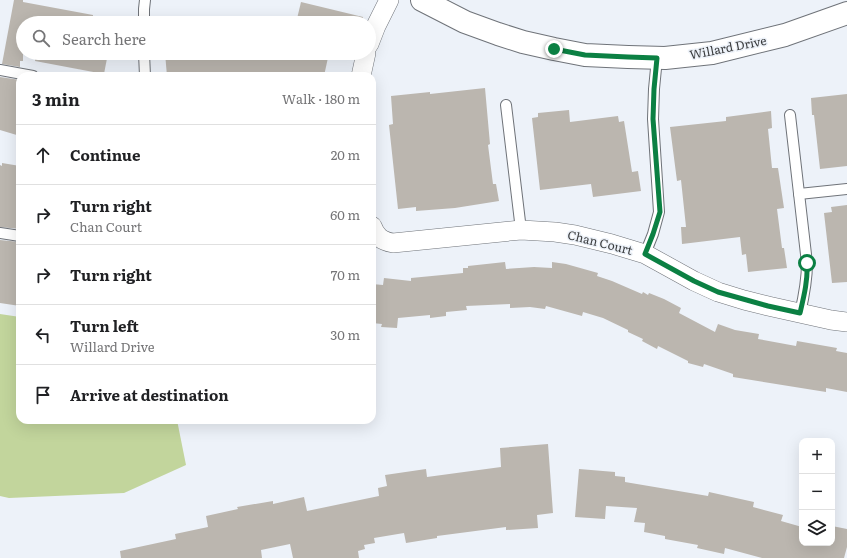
<!DOCTYPE html>
<html lang="en">
<head>
<meta charset="utf-8">
<style>
  :root { --surface:#fff; --page:#f6f6f6; --text:#202124; --muted:#757577; --line:#e0e0e0 }
  body { margin:0; font-family:Literata,serif; background:var(--page); color:var(--text) }
  .controls { position:absolute; right:12px; bottom:12px; display:grid; overflow:hidden; border-radius:8px; box-shadow:0 4px 16px #0002 }
  .controls button { width:36px; height:36px; display:grid; place-items:center; padding:0; border:0; border-bottom:1px solid var(--line); background:var(--surface); color:var(--text); font:20px sans-serif }
  .stop { position:absolute; width:12px; height:12px; margin:-9px; border:3px solid #0b8043; border-radius:50%; background:#fff }
  .stop.end { background:#0b8043; border-color:#fff; box-shadow:0 1px 4px #0008 }
  .list { margin:0; padding:0; list-style:none }
  h2 { display:flex; justify-content:space-between; align-items:center; height:52px; margin:0; padding:0 16px; font-size:17px }
  h2 small { font-size:13px; font-weight:400; color:var(--muted) }
  .list li { display:grid; grid-template-columns:26px 1fr auto; gap:12px; align-items:center; box-sizing:border-box; height:60px; padding:0 16px; border-top:1px solid var(--line) }
  .list b { display:block; font-size:15px; white-space:nowrap }
  .list p { margin:0; font-size:13px; white-space:nowrap; color:var(--muted) }
  .list em { font-size:13px; font-style:normal; color:var(--muted) }
  .icon { flex:none; width:22px; height:22px; fill:none; stroke:currentColor; stroke-width:2; stroke-linecap:round; stroke-linejoin:round }
  .map { position:relative; flex:none; width:847px; height:558px; overflow:hidden }
  .search { position:absolute; background:var(--surface); box-shadow:0 4px 16px #0002; left:16px; top:16px; width:360px; height:44px; display:flex; align-items:center; gap:10px; box-sizing:border-box; padding:0 14px; border-radius:22px; color:var(--muted); font-size:15px }
  .panel { position:absolute; background:var(--surface); box-shadow:0 4px 16px #0002; left:16px; top:72px; width:360px; height:352px; border-radius:12px }
  .map>svg:first-child { display:block }
  .green { fill:#c2d59c }
  .building { fill:#bbb6af }
  .lines { fill:none; stroke-linecap:round; stroke-linejoin:round }
  .service-casing { stroke:#6f7379; stroke-width:12 }
  .minor-casing { stroke:#6f7379; stroke-width:20 }
  .tertiary-casing { stroke:#6f7379; stroke-width:24 }
  .service { stroke:#fff; stroke-width:10 }
  .minor { stroke:#fff; stroke-width:19 }
  .tertiary { stroke:#fff; stroke-width:22 }
  .route { stroke:#0b8043; stroke-width:5 }
  .labels { text-anchor:middle; stroke-width:3; stroke-linejoin:round; paint-order:stroke }
  .street-label { font-size:12px; fill:#3a3c3e; stroke:#edf2f9 }
</style>
</head>
<body>
<div class="map">
<svg width="847" height="558" viewBox="0 0 847 558">
  <rect width="100%" height="100%" fill="#edf2f9"/>
  <path class="green" d="M0 314 20 317V420H177L186 465 124 493 9 498 0 496Z"/>
  <g class="building">
    <path d="M14 0H23V2L93 15V23H23V61H20V67L2 64Z"/>
    <path d="M301 2 363 17V23H296Z"/>
    <path d="M36 53H108L104 74 35 61Z"/>
    <path d="M165 53H329L324 76H167Z"/>
    <path d="M0 77 20 80V136L0 130Z"/>
    <path d="M485 88 490 144 488 145 493 184H496L499 201 455 208 416 211V207L398 209 389 125 393 124 391 96 430 92V94Z"/>
    <path d="M847 94V166L820 169 814 115H812L811 98Z"/>
    <path d="M569 110 570 122 618 116 619 122 624 121 632 172 638 171 641 191 593 197 591 184 540 190 532 118 538 117V113Z"/>
    <path d="M771 111 772 128 768 129 772 168H778L784 208 777 209 782 248H784L787 268 748 272 746 254 742 255 740 237 682 244 681 227H686L681 180 677 181 670 127 726 121V117Z"/>
    <path d="M2 163 20 166V229L0 227V165L2 166Z"/>
    <path d="M847 205V282L832 283 824 213 832 212 831 207Z"/>
    <path d="M0 240 20 242V306L0 303Z"/>
    <path d="M505 262 506 269 534 267 552 268V262L566 264 598 273 597 276 612 281 642 294 643 292 648 295 649 293 664 299 681 308 679 313 715 332 718 324 735 330 759 334 758 339 796 346 797 341 837 348 836 351 847 353V392L826 388V392L733 377V374L704 364 703 367 688 363V361L658 346 657 349 642 341 643 339 628 332V330L603 318 583 312 582 316 546 306 545 309 530 307 510 308V304L466 306 467 310 446 312V316L430 318V315L398 318 397 328 381 327 382 324 372 323V284L383 285 384 278 411 281V278L463 273V268H468V266Z"/>
    <path d="M548 444 553 513 537 515 538 528 506 530V527L437 536V538L406 543 404 533 374 538 375 543 364 545 365 549 358 551 359 558H293L290 544 261 550 262 558H121L120 551 176 539 175 534 208 527 206 516 238 509 237 507 273 501V504L304 497 307 511 379 496 378 488 387 486 385 475 426 469 427 477 501 467 500 448Z"/>
    <path d="M579 469 615 472V476L625 477V482L708 496 709 492 754 502 753 507 783 515 781 521 802 527V543H832V526L847 529V547L844 558H762L725 548 724 554 697 548 698 545 665 539V536L644 532 645 523 634 522 637 508 606 506 605 519 575 517Z"/>
  </g>
  <g class="lines">
    <defs>
      <g id="service">
        <path d="M144 23V9L145 0"/>
        <path d="M144 53 145 76"/>
        <path d="M0 70 33 76"/>
        <path d="M506 105 521 230"/>
        <path d="M790 115 807 263C807 280 804 296 800 313"/>
        <path d="M799 194 847 189"/>
        <path d="M0 233 20 236"/>
        <path d="M645 254 653 234 659 212 653 119 654 89 657 58"/>
      </g>
      <g id="minor">
        <path d="M369 44 376 26 389 0"/>
        <path d="M361 76 366 53"/>
        <path d="M372 226C376 237 382 241 393 243L521 230 555 232 575 235 612 244 645 254 694 281 718 292 744 300 768 306 831 320 847 322"/>
      </g>
      <path id="tertiary" d="M422 0 465 22 498 34 523 42 554 49 585 55 628 57 665 58 712 53 785 35 847 13"/>
    </defs>
    <use href="#service" class="service-casing"/>
    <use href="#minor" class="minor-casing"/>
    <use href="#tertiary" class="tertiary-casing"/>
    <use href="#service" class="service"/>
    <use href="#minor" class="minor"/>
    <use href="#tertiary" class="tertiary"/>
  </g>
  <g class="lines">
    <path class="route" d="M554 49 585 55 628 57 657 58 654 89 653 119 660 212 653 234 645 254 694 281 718 292 768 306 800 313C804 296 808 280 807 263"/>
  </g>
  <g class="labels">
    <g class="street-label">
      <text transform="translate(728 48) rotate(-11)" y="4">Willard Drive</text>
      <text transform="translate(600 243) rotate(14)" y="4">Chan Court</text>
    </g>
  </g>
</svg>
<div class="controls">
<button>+</button>
<button>−</button>
<button><svg class="icon" aria-label="layers" viewBox="0 0 24 24"><path d="M12 4l9 5-9 5-9-5zM3 14l9 5 9-5"/></svg></button>
</div>
<div class="stop" style="left:807px;top:263px"></div>
<div class="stop end" style="left:554px;top:49px"></div>
<div class="search"><svg class="icon" aria-label="search" viewBox="0 0 24 24"><circle cx="10" cy="10" r="6"/><path d="M15 15l6 6"/></svg>Search here</div>
<section class="panel">
<h2>3 min<small>Walk · 180 m</small></h2>
<ul class="list">
<li><svg class="icon" aria-label="ahead" viewBox="0 0 24 24"><path d="M12 20V5M6 11l6-6 6 6"/></svg><div><b>Continue</b></div><em>20 m</em></li>
<li><svg class="icon" aria-label="right" viewBox="0 0 24 24"><path d="M7 20v-9h11M14 6l5 5-5 5"/></svg><div><b>Turn right</b><p>Chan Court</p></div><em>60 m</em></li>
<li><svg class="icon" aria-label="right" viewBox="0 0 24 24"><path d="M7 20v-9h11M14 6l5 5-5 5"/></svg><div><b>Turn right</b></div><em>70 m</em></li>
<li><svg class="icon" aria-label="left" viewBox="0 0 24 24"><path d="M17 20v-9H6M10 6l-5 5 5 5"/></svg><div><b>Turn left</b><p>Willard Drive</p></div><em>30 m</em></li>
<li><svg class="icon" aria-label="arrive" viewBox="0 0 24 24"><path d="M6 21V4h12l-3 4 3 4H6"/></svg><div><b>Arrive at destination</b></div></li>
</ul>
</section>
</div>
</body>
</html>
